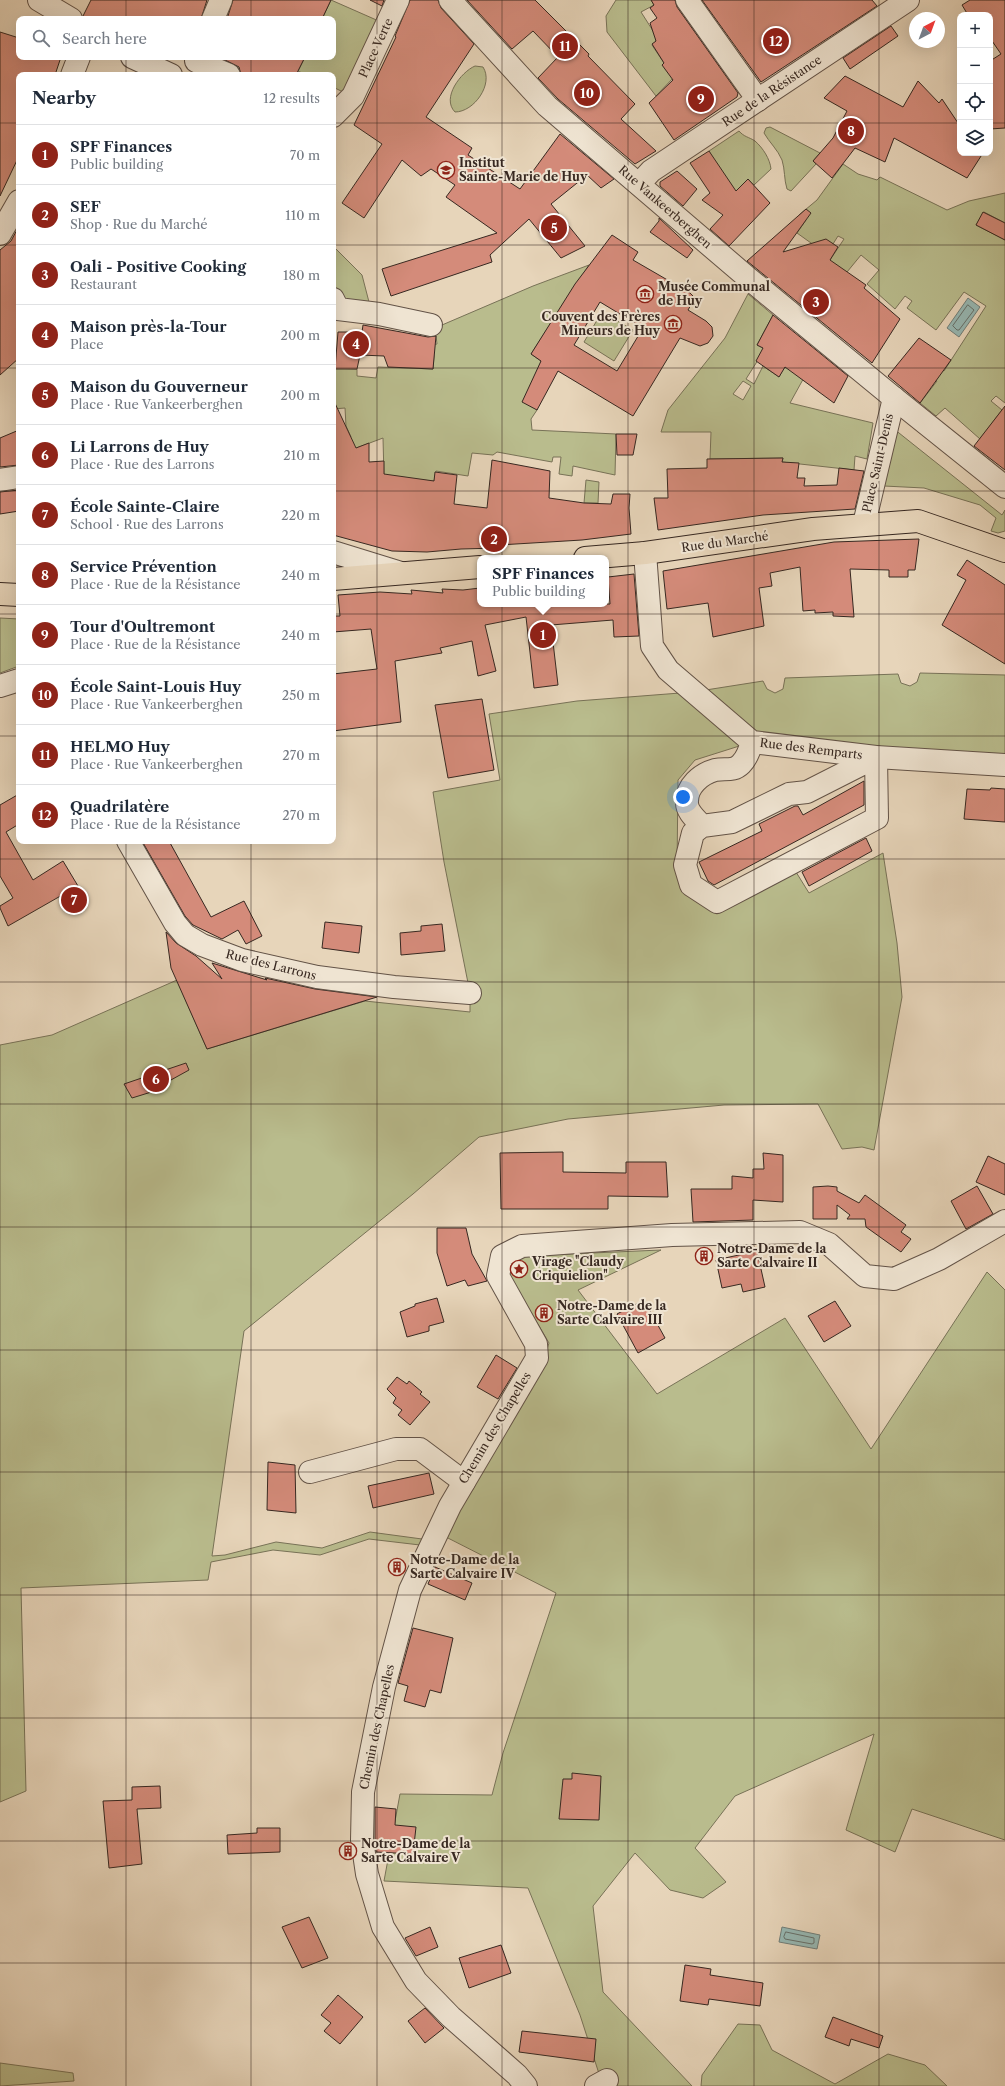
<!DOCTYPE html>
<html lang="en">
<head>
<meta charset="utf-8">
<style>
  :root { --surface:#fff; --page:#f6f6f7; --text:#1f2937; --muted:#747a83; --line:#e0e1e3; --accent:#8f2418 }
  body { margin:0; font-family:"Libre Caslon Text",serif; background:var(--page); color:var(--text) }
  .controls { position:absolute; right:12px; top:12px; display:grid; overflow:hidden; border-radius:8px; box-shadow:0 4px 16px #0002 }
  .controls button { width:36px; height:36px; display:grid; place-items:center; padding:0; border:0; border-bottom:1px solid var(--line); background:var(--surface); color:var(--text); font:20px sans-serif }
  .compass { position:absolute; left:909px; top:12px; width:36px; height:36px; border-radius:50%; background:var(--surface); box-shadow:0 4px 16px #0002; rotate:41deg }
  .you { position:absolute; left:683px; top:797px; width:14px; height:14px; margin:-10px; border:3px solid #fff; border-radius:50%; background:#1a73e8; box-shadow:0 0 0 6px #1a73e833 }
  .badge { display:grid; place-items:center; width:26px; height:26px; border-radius:50%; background:var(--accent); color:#fff; font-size:13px; font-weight:700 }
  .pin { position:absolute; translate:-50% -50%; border:2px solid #fff; box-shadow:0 1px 4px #0006 }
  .popup { position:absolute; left:477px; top:555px; width:132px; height:52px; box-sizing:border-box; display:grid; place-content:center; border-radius:8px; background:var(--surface); filter:drop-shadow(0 1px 3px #0005); font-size:13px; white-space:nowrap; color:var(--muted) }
  .popup b { font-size:15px; color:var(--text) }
  .popup::after { content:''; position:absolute; left:50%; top:100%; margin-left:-8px; border:8px solid transparent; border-top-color:var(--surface) }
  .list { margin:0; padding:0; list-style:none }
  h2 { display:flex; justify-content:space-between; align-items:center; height:52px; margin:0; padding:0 16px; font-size:17px }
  h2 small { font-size:13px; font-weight:400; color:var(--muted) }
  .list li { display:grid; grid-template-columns:26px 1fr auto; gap:12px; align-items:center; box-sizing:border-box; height:60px; padding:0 16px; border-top:1px solid var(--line) }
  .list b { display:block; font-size:15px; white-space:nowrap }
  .list p { margin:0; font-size:13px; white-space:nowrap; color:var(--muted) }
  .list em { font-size:13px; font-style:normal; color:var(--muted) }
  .icon { flex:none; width:22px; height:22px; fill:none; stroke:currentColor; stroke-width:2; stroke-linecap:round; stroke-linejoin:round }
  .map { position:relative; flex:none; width:1005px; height:2086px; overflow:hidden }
  .search { position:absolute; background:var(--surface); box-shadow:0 4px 16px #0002; left:16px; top:16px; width:320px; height:44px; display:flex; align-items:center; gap:10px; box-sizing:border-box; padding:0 14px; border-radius:8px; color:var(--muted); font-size:15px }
  .panel { position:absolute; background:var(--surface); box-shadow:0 4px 16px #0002; left:16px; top:72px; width:320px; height:772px; border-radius:8px }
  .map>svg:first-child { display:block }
  .green { fill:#b9bc8d; stroke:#787257; fill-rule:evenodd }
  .water { fill:#97b8b3; stroke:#717e79 }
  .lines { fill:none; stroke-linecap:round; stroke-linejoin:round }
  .shore { stroke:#67706a; stroke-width:1 }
  .building { fill:#d48b7a; stroke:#372821; fill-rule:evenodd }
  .minor-casing { stroke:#635347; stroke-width:24 }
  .major-casing { stroke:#372821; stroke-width:24 }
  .minor { stroke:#efe4d2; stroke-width:22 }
  .major { stroke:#e7d5ba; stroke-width:22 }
  .grid { fill:none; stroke:#372821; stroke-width:1; stroke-opacity:0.55 }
  .labels { text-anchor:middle; stroke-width:4; stroke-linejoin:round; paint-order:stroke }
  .street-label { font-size:12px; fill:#372821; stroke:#efe4d2 }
  .poi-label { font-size:12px; font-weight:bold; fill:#372821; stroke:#efe4d2; text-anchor:start }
</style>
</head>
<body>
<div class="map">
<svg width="1005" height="2086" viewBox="0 0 1005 2086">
  <rect width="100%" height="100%" fill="#e7d5ba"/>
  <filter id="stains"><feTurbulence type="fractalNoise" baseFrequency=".005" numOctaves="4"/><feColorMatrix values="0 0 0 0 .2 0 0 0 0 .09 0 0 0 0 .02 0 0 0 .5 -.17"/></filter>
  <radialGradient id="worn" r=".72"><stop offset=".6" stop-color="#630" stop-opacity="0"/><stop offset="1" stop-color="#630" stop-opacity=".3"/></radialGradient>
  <g class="green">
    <path d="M331 0 381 22 347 94 333 87V75H306L298 71 305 57H333V19H322Z"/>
    <path d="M616 0H651L654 5 641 12 655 34 656 41 652 45 664 63 662 65 674 77 656 96 607 32 606 16Z"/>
    <path d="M475 66 483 67C494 84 474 112 455 112 441 98 461 72 475 66Z"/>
    <path d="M770 127 820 153 813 161 816 164 791 191 787 189C784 180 785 169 782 160 778 150 769 142 764 133L766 128Z"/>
    <path d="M739 131C744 137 749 137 755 141 763 148 770 159 771 169L754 185 748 179 732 196 709 151Z"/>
    <path d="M843 164 858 174 877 180 880 177 947 210 969 201 1005 193V223L984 212 976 225 1005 240V403L996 396 991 401 1002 410 980 439 945 408 936 416 920 403 937 381 930 374 936 366 944 371 986 306 964 292 936 330 907 308 912 301 905 296 895 309 867 284 879 270 861 255 838 283 830 260 844 239 838 236 833 244 818 248 797 233 806 220 799 215 817 200Z"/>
    <path d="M333 246 362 275 369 302H347L339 297 333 283 334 258Z"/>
    <path d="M589 265 531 354 541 361 537 410 531 419 532 430 616 434 615 475 573 466 572 476 559 474 561 457H553L552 462 497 452 493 455 472 453 468 476 436 471 434 481 384 477 383 438 351 450 347 439 351 437 346 426 345 408 333 409V368L357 369V376L376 378 378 367 433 369 434 356 431 345 437 344 435 328 533 286Z"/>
    <path d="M748 294 773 315 757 345 765 349 746 379 754 384 763 366 779 377 793 352 806 374 790 403 873 423 867 459 855 456 854 470 782 462 783 458 710 459 711 432H661L668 410 725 338ZM743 381 751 386 743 400 733 394Z"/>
    <path d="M602 312 633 330 614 361 584 342Z"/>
    <path d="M894 429 1002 515 1005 510V531L998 533 991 531 996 518 980 505 924 488 884 486Z"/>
    <path d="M586 480 599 482 598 503H584Z"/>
    <path d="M0 618 19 619V666L0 673Z"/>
    <path d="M920 673 1005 675V765L752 742 695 760 678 780 677 869 683 889 714 912 796 872 809 893 883 853 897 943 902 997 874 1150 862 1147 842 1149 818 1104 724 1105 568 1119 479 1137 413 1194 244 1331 212 1556 225 1555 276 1542 322 1548 370 1532 422 1539 420 1545 369 1539 320 1555 273 1550 211 1562 208 1580 21 1588 26 1791 0 1802V1045L52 1035 177 980 207 1049 365 1001 470 1012V993L444 862 433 792 500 780 489 714 577 701 693 692 763 681 767 689 775 693 783 689 785 678 898 674 901 683 910 686 917 682Z"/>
    <path d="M661 1250 578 1290 657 1394 785 1318 871 1449 987 1272 1005 1290V1840L912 1809 895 1852 846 1830 874 1734 735 1796 695 1848 726 1882 703 1898 670 1890 635 1853 593 1906 603 1992 692 2086H603L580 2015 528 1888 384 1881 400 1794 492 1795 503 1753 556 1593 442 1535 539 1375 549 1343 509 1275 514 1262 523 1256Z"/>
    <path d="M738 2024 760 2025 772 2050 835 2084 888 2054 925 2065 947 2086H701L702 2075Z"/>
    <path d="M0 2063 73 2073 74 2081 0 2086Z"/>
  </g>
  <g class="water">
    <path d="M968 298 980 307 959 337 947 328Z"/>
    <path d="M782 1927 820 1935 817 1949 779 1942Z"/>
  </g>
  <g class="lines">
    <g class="shore">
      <path d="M968 305 974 310 959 330H957L953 326Z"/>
      <path d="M786 1932 814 1938V1943L812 1944 785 1939 784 1937Z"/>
    </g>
  </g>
  <g class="building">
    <path d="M91 0H207L201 19H83V16Z"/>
    <path d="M233 0H331L322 19H227Z"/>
    <path d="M370 0H384L382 6Z"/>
    <path d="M410 0H438L441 8 474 44 426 117 472 148 468 155 520 189 560 134 614 179 601 188 587 175 551 204 585 246 561 258 529 219 490 255 492 262 391 296 382 269 497 233 446 197 455 185 431 169 421 176 402 160 364 218 342 203 382 144 354 125 396 37 395 36Z"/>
    <path d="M467 0H535L589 54 588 56 635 104 621 119 656 151 635 164 558 99 538 78 558 57 533 31 512 49Z"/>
    <path d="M651 0H675L677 7 738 93 737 97 674 140 649 103 673 80 662 65 664 63 652 44 656 41 650 23 657 18 650 8 654 5Z"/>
    <path d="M702 0H872L877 6 761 82Z"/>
    <path d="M970 0H1005V128L990 129V61L1001 54 990 38V15H968L962 5Z"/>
    <path d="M891 26 898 36 850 69 843 58Z"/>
    <path d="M0 32 19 38V57H61L55 75H19V156L0 196Z"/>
    <path d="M219 57H305L296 75H241L239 67Z"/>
    <path d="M845 76 903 107 918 81 939 103 942 99 960 126V153H983L967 178 894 138 885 162 855 148 832 178 813 161 833 138 847 111 824 98Z"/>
    <path d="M709 151 736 191 748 179 770 203 729 246 710 229 723 215 702 200 710 193 690 163Z"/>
    <path d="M677 171 697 189 683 206 660 186V182Z"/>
    <path d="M806 209 811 213 783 252 826 239 838 247 830 260 866 285 864 288 900 319 872 363 747 261Z"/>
    <path d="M983 212 1005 223V240L976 225Z"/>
    <path d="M659 218 693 250 687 258 650 232 659 221Z"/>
    <path d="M19 226V358L0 375V250L11 241Z"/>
    <path d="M612 235 638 252 633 260 690 293 695 298 688 310 706 321 712 327 713 336 708 343 700 346 680 338 633 416 558 371 537 410 522 402 541 361 531 354 575 284ZM600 302 643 328 617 371 574 345Z"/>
    <path d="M773 315 848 376 834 403 785 367 779 377 756 361 763 348 757 345Z"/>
    <path d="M363 325 428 337 436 336 433 369 388 367 384 356 360 355 357 369H335L338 332H362Z"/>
    <path d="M919 338 951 360 920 403 888 376Z"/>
    <path d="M333 399 356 448 369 443V462L384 461V474L434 481 435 472 457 475 454 504 487 508 492 460 550 471 549 498 584 503 611 504 613 494H630L629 508 631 534 582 540 499 545 498 548 461 549 427 552 392 551 333 535Z"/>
    <path d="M1005 406V470L974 446Z"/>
    <path d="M19 430V465L0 467V438Z"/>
    <path d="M616 434H637L633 455H617Z"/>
    <path d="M783 458 782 462 799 463 797 478H805L804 486 837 485 839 468 864 471 855 509 763 515 658 530 654 498H668L667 469 707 468V459Z"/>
    <path d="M19 490V511L0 514V492Z"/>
    <path d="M919 539 915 570H908V577H889V570L850 569 854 617 833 616V612L815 613V610L803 611 800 567 770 573 772 586 759 588 764 626 713 637 708 603 667 609 663 571 834 542Z"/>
    <path d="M967 560 1005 585V664L942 625 966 580 957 575Z"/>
    <path d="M634 574 639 636 614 637 613 620 551 625 558 685 534 688 526 617 485 625 496 671 478 676 472 641 440 648 442 653 395 661 401 722 333 731V674L377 669 371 629 333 632V616H340L338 595 380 592 412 594 411 590 443 593 442 589 463 590 480 588V604H610L608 577Z"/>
    <path d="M482 699 494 770 448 778 435 705Z"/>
    <path d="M864 781V805L714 885 708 881 699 862 762 831 759 824 795 806H798L803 815Z"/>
    <path d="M991 788 1005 789V822L964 819 967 789 990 790Z"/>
    <path d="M19 794V824L6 832 33 880 63 861 78 886 8 926 0 908V906L13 898 0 876V805Z"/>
    <path d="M866 838 872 851 809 886 802 872Z"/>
    <path d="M142 841H169L211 917 244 901 262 936 246 944 238 930 222 939 193 925 185 916Z"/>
    <path d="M325 922 362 926 359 953 322 948Z"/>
    <path d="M442 924 445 951 401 955 400 933 421 931V926Z"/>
    <path d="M166 932 176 943 196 956 222 979 212 963 267 980 265 978 315 989 377 997 207 1049 171 968Z"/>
    <path d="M186 1063 189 1070 160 1086 161 1089 132 1098 124 1084Z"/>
    <path d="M563 1152V1172L626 1173V1162H666L668 1197 608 1196V1209H501L500 1153Z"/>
    <path d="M763 1153 783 1155V1202L753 1200V1220L693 1222 691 1189H732V1176L753 1178V1169H764Z"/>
    <path d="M988 1156 1005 1164V1195L976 1182Z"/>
    <path d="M828 1186 837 1187V1191L859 1203 865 1195 906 1225 901 1232 911 1239 901 1252 866 1227 865 1219H847L850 1215 837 1205V1219H813V1187Z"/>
    <path d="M977 1186 993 1214 966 1229 951 1201Z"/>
    <path d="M437 1228H466L472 1254 487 1281 468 1286 465 1280 447 1286 437 1253Z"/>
    <path d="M757 1251 765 1287 743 1292 741 1284 722 1288 716 1260Z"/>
    <path d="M437 1298 444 1322 429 1326V1331L407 1337 400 1312 415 1306V1304Z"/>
    <path d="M644 1300 665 1338 638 1353 617 1314Z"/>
    <path d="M835 1301 851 1326 824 1342 808 1316Z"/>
    <path d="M496 1355 517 1368 498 1399 477 1387Z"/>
    <path d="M397 1377 407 1384 409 1381 422 1392 420 1394 430 1402 410 1425 398 1415 402 1410 393 1403 396 1398 387 1389Z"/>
    <path d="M268 1462 295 1465 296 1513 267 1510Z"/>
    <path d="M429 1473 434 1494 373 1508 368 1486Z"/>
    <path d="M435 1567 472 1583 465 1600 428 1584Z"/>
    <path d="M413 1628 453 1638 441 1693 430 1690 425 1707 404 1701 408 1686 398 1683Z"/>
    <path d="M572 1773 601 1776 599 1820 559 1819 563 1779H572Z"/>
    <path d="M160 1786 161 1808 137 1809 142 1864 109 1868 103 1801 132 1800V1787Z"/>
    <path d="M375 1807 396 1809 395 1825 416 1827 413 1854 376 1852 375 1839Z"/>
    <path d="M257 1828H280V1852L228 1854 227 1835 257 1833Z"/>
    <path d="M309 1917 328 1958 302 1968 282 1927Z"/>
    <path d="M430 1927 438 1947 416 1956 405 1938Z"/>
    <path d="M501 1945 511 1973 469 1988 459 1958Z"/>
    <path d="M685 1965 711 1969 710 1975 763 1983 760 2006 709 1999 708 2005 680 2001Z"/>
    <path d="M338 1995 363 2017 340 2044 324 2031 331 2023 321 2015Z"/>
    <path d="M425 2008 444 2028 425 2043 408 2021Z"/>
    <path d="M833 2017 883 2036 879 2048 851 2039 849 2046 825 2037Z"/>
    <path d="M522 2031 596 2039 594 2062 519 2052Z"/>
  </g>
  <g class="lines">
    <defs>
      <g id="minor">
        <path d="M39 0 71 19"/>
        <path d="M450 0 547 106 748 278 894 398 1005 487"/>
        <path d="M687 0 758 100"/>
        <path d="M213 19 221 0"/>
        <path d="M132 57 171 75"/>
        <path d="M196 61 229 75"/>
        <path d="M72 75 79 57"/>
        <path d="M333 116 353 96 398 0"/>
        <path d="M639 184 651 171 908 0"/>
        <path d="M0 234 19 201"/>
        <path d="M333 299 338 309 379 314 431 325"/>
        <path d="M0 480 19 477"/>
        <path d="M864 524 894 398"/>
        <path d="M333 552 401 573"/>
        <path d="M645 553 652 646 668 670 752 742 876 757 1005 765"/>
        <path d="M0 686 19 680"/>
        <path d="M702 826 693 833 685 865 691 885 717 902 877 818 876 757 807 792 789 794 732 822 702 826C696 819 687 812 687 803 686 786 701 774 715 770 725 768 733 772 741 764 747 758 750 749 752 742"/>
        <path d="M128 841 175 923 185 935 202 945 242 960 317 977 394 987 470 993"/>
        <path d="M310 1472 396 1449H420L464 1482"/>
        <path d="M526 2086 517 2075 451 2017 416 1981 383 1927 367 1874 362 1840 363 1792 384 1687 410 1590 450 1506 537 1358 536 1344 498 1276 502 1256 522 1246 672 1235 800 1232 829 1244 865 1276 894 1279 939 1259 1005 1221"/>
        <path d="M596 2086 607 2080"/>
      </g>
      <g id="major">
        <path d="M585 558 645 553 813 529 918 521 1005 551"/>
        <path d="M333 579 480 567"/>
        <path d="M0 594 19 595"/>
      </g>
    </defs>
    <use href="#minor" class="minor-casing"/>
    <use href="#major" class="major-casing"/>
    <use href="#minor" class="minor"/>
    <use href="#major" class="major"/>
  </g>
  <path class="grid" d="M126 0V19M251 0V19M377 0V2086M502 0V2086M628 0V2086M754 0V2086M879 0V2086M126 57V75M251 57V75M0 123H19M333 123H960M990 123H1005M0 245H19M333 245H1005M0 368H19M333 368H1005M0 491H19M333 491H1005M0 614H19M333 614H1005M0 736H19M333 736H1005M126 841V2086M251 841V2086M0 859H1005M0 982H1005M0 1104H1005M0 1227H1005M0 1350H1005M0 1472H1005M0 1595H1005M0 1718H1005M0 1841H1005M0 1963H1005"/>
  <defs>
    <symbol id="school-ring" viewBox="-11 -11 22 22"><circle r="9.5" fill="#efe4d2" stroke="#8f2418" stroke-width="1.5"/><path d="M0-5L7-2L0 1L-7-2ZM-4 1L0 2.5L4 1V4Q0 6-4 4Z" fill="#8f2418"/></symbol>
    <symbol id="museum-ring" viewBox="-11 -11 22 22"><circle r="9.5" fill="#efe4d2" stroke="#8f2418" stroke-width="1.5"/><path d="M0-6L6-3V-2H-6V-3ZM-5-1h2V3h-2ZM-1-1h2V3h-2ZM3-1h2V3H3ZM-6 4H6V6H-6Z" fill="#8f2418"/></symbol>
    <symbol id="building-ring" viewBox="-11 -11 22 22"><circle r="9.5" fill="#efe4d2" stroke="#8f2418" stroke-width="1.5"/><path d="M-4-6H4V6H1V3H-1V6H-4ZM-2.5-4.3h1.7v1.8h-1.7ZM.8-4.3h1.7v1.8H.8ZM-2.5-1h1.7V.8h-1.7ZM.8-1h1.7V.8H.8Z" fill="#8f2418"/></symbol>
    <symbol id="sight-ring" viewBox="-11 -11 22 22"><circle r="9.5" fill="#efe4d2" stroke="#8f2418" stroke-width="1.5"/><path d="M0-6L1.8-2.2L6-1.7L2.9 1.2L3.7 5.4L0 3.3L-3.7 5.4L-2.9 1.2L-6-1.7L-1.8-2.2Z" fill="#8f2418"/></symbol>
  </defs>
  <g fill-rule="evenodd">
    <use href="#school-ring" x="436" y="160" width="20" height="20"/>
    <use href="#museum-ring" x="635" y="284" width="20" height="20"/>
    <use href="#museum-ring" x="663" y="314" width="20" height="20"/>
    <use href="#building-ring" x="694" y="1246" width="20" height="20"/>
    <use href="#sight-ring" x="509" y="1259" width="20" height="20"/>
    <use href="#building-ring" x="534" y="1303" width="20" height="20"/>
    <use href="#building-ring" x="387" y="1557" width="20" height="20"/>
    <use href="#building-ring" x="338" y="1841" width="20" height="20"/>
  </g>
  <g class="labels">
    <g class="street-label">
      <text transform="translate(376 48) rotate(-65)" y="4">Place Verte</text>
      <text transform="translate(772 91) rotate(-34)" y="4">Rue de la Résistance</text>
      <text transform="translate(665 207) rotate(41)" y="4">Rue Vankeerberghen</text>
      <text transform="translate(878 463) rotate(-77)" y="4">Place Saint-Denis</text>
      <text transform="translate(725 542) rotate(-8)" y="4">Rue du Marché</text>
      <text transform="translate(811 749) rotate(7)" y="4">Rue des Remparts</text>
      <text transform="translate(271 965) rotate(14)" y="4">Rue des Larrons</text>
      <text transform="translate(495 1428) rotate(-59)" y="4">Chemin des Chapelles</text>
      <text transform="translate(377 1727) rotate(-78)" y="4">Chemin des Chapelles</text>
    </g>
    <g class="poi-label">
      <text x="459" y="167">Institut<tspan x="459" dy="14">Sainte-Marie de Huy</tspan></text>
      <text x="658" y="291">Musée Communal<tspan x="658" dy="14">de Huy</tspan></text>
      <text x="660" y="321" text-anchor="end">Couvent des Frères<tspan x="660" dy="14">Mineurs de Huy</tspan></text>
      <text x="717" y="1253">Notre-Dame de la<tspan x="717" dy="14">Sarte Calvaire II</tspan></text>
      <text x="532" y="1266">Virage "Claudy<tspan x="532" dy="14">Criquielion"</tspan></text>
      <text x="557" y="1310">Notre-Dame de la<tspan x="557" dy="14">Sarte Calvaire III</tspan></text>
      <text x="410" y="1564">Notre-Dame de la<tspan x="410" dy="14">Sarte Calvaire IV</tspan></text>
      <text x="361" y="1848">Notre-Dame de la<tspan x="361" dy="14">Sarte Calvaire V</tspan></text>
    </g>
  </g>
  <rect width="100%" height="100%" filter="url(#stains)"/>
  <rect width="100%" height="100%" fill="url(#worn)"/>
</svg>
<div class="controls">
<button>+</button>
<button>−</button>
<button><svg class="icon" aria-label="locate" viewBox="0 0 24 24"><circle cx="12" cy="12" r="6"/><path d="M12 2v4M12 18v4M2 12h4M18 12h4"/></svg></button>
<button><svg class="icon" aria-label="layers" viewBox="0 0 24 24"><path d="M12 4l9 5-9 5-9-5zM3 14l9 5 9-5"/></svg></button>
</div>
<svg class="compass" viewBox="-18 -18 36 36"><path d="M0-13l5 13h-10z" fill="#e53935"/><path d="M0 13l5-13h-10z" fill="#747a83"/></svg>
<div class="you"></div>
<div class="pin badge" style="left:543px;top:635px">1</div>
<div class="popup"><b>SPF Finances</b>Public building</div>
<div class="pin badge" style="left:494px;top:539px">2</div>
<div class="pin badge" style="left:816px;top:302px">3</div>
<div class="pin badge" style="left:356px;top:344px">4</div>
<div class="pin badge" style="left:554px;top:228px">5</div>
<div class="pin badge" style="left:156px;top:1079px">6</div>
<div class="pin badge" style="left:74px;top:900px">7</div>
<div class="pin badge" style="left:851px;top:131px">8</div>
<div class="pin badge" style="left:701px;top:99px">9</div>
<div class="pin badge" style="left:587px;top:93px">10</div>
<div class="pin badge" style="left:565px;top:46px">11</div>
<div class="pin badge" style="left:776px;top:41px">12</div>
<div class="search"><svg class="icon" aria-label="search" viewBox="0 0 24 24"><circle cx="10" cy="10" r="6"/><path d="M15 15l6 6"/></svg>Search here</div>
<section class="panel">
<h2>Nearby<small>12 results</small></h2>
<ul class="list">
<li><span class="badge">1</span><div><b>SPF Finances</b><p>Public building</p></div><em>70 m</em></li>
<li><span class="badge">2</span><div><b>SEF</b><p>Shop · Rue du Marché</p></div><em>110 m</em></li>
<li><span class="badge">3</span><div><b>Oali - Positive Cooking</b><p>Restaurant</p></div><em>180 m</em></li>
<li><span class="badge">4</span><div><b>Maison près-la-Tour</b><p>Place</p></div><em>200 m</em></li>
<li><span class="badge">5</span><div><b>Maison du Gouverneur</b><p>Place · Rue Vankeerberghen</p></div><em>200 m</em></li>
<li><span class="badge">6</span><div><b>Li Larrons de Huy</b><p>Place · Rue des Larrons</p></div><em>210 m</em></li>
<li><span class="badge">7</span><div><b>École Sainte-Claire</b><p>School · Rue des Larrons</p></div><em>220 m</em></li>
<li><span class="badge">8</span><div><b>Service Prévention</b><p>Place · Rue de la Résistance</p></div><em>240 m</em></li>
<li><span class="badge">9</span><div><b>Tour d'Oultremont</b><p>Place · Rue de la Résistance</p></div><em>240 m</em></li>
<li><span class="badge">10</span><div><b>École Saint-Louis Huy</b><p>Place · Rue Vankeerberghen</p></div><em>250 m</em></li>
<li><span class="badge">11</span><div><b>HELMO Huy</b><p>Place · Rue Vankeerberghen</p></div><em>270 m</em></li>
<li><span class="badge">12</span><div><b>Quadrilatère</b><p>Place · Rue de la Résistance</p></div><em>270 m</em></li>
</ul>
</section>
</div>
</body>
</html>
